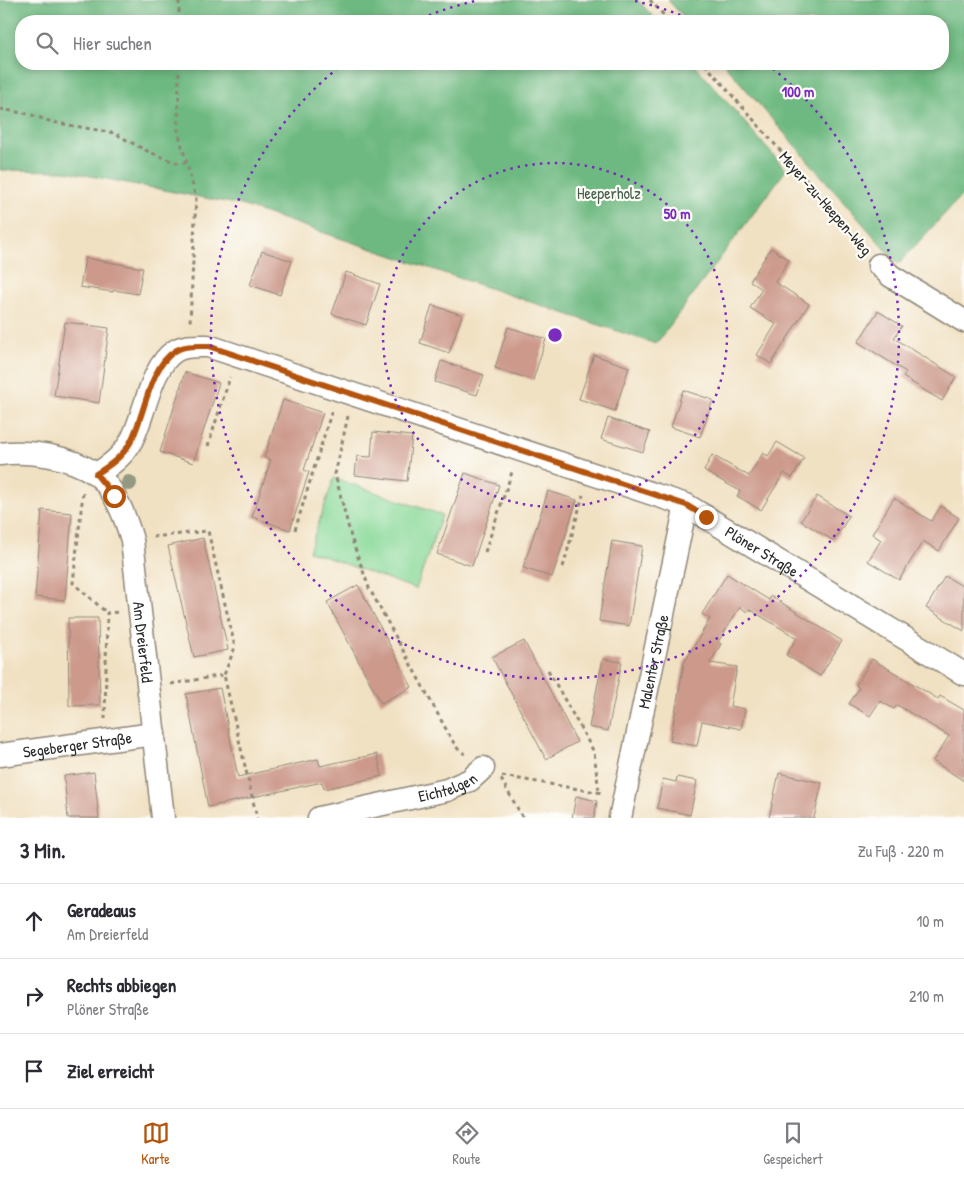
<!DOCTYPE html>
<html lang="de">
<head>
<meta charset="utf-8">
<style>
  :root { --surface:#fff; --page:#f7f7f7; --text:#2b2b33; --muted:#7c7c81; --line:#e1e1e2; --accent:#b45309 }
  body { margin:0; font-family:"Patrick Hand",sans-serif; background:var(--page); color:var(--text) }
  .stop { position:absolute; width:15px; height:15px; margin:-11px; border:4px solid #b45309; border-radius:50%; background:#fff }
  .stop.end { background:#b45309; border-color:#fff; box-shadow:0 1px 5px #0008 }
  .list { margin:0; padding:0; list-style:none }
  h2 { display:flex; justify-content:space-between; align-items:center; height:65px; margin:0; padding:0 20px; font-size:21px }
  h2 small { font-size:16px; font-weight:400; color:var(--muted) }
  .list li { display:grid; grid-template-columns:32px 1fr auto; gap:15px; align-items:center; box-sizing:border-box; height:75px; padding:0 20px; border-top:1px solid var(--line) }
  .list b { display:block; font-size:19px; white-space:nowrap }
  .list p { margin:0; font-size:16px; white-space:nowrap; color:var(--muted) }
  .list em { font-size:16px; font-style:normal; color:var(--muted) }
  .icon { flex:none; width:28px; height:28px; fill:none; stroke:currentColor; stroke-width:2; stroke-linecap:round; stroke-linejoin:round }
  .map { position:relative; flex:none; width:964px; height:818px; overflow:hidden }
  .search { position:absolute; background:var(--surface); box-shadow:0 2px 8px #0003; left:15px; right:15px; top:15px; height:55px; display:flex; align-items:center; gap:12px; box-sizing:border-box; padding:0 18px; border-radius:20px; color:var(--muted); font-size:19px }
  .sheet { height:290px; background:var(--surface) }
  nav { display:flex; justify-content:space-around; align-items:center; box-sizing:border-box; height:70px; border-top:1px solid var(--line); background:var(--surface); font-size:14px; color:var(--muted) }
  nav a { display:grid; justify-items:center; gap:2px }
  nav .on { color:var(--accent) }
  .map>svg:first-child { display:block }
  .green { fill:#89d999; stroke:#5a8262 }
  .forest { fill:#6eb981; stroke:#4c7256 }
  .building { fill:#cc998b }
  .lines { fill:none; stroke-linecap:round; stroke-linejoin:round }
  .street-casing { stroke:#8e8677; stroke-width:25 }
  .path { stroke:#8e8677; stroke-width:3; stroke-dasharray:4 4; stroke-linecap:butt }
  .street { stroke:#fff; stroke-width:22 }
  .tree { fill:#949a82 }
  .route { stroke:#b45309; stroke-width:6 }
  .ring { fill:none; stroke:#7b2cbf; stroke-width:2.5; stroke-dasharray:2.5 5 }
  .labels { text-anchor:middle; stroke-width:4.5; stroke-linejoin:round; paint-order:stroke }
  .park-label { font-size:16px; fill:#475f4c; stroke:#fdfcf7 }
  .street-label { font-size:16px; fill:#2b2b2b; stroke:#fdfcf7 }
  .centre { fill:#7b2cbf; stroke:#fdfcf7; stroke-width:2.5 }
  .ring-label { font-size:15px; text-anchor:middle; font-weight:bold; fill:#7b2cbf; stroke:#fdfcf7; stroke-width:4.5; stroke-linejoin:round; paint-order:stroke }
</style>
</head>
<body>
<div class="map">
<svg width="964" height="818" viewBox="0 0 964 818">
  <rect width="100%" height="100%" fill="#fdfcf7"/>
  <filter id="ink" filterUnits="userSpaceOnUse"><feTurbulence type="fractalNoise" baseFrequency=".02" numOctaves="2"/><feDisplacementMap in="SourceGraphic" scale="10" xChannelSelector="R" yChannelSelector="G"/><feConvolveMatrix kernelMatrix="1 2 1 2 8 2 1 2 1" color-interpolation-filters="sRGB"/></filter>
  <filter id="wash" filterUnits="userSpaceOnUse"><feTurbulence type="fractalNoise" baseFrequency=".0096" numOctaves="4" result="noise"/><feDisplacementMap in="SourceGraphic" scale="20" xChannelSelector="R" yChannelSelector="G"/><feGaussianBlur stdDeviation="1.12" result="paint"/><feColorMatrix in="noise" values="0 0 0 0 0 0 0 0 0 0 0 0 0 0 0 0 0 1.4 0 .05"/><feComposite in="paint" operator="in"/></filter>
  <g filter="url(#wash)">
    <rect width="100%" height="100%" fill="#f1e1c3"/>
    <path class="green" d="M334 478 442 515 416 589 309 551Z"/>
    <g class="forest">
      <path d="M0 0H638L657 21H21V64H694L786 170 656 344 241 205 65 171 0 170Z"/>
      <path d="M668 0H964V193L898 264 724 64H943V21H687Z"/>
    </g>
    <g id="blocks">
      <g class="building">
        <path d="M771 248 789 260 775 282 809 304 771 364 757 355 776 324 750 308 762 289 750 281Z"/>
        <path d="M262 251 292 261 280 295 250 285Z"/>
        <path d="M85 258 143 268 138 294 114 290 113 292 80 287Z"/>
        <path d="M346 272 380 284 366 325 332 314Z"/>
        <path d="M432 305 462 315 449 353 420 343Z"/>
        <path d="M878 311 902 326 894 338 956 377 942 401 903 377 906 372 858 342Z"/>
        <path d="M65 322 109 328 99 403 54 396Z"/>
        <path d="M508 327 546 339 533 380 495 368Z"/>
        <path d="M594 355 629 367 615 411 579 399Z"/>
        <path d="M441 361 484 375 477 395 435 382Z"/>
        <path d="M185 372 219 383 193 463 160 452Z"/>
        <path d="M683 390 713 400 700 437 671 427Z"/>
        <path d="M283 400 323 413 304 470 309 472 290 530 252 517 271 460 264 458Z"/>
        <path d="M608 418 650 432 643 452 601 439Z"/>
        <path d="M373 432 412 436 407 481 355 475 357 456 371 457Z"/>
        <path d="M777 442 804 458 792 478 784 473 761 510 737 496 740 491 704 471 712 455 749 476 763 453 768 456Z"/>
        <path d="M465 473 499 485 472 566 437 554Z"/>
        <path d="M548 491 577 500 552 577 523 568Z"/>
        <path d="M817 496 849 516 834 541 801 521Z"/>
        <path d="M894 498 931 521 941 506 959 518 939 551 923 541 899 580 868 561 881 540 872 534Z"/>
        <path d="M42 510 72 513 65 600 35 597Z"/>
        <path d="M203 538 228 650 194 657 168 546Z"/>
        <path d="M612 541 642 546 629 626 599 621Z"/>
        <path d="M727 574 769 600 771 596 842 641 820 676 786 655 797 638 749 609 747 612 740 607 718 642 721 644 710 663 737 667 730 706 745 709 741 729 702 721 697 746 670 741 684 663 710 619 702 614Z"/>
        <path d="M945 576 964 587V631L926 608Z"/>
        <path d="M358 585 412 687 381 703 327 602Z"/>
        <path d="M68 618H98L100 705 69 706Z"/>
        <path d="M524 641 577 742 546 759 492 657Z"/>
        <path d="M603 659 622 662 608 731 589 727Z"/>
        <path d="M872 659 938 699 940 696 964 710V781L933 761 949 736 897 705 894 709 880 701 870 716 849 704 859 688 856 685Z"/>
        <path d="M220 688 238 777 318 759 320 766 377 754 382 776 324 789 322 782 208 807 186 694Z"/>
        <path d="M94 772 99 818H68L64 776Z"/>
        <path d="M779 773 822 783 814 818H769Z"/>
        <path d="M677 777 697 781 690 815 657 808 663 779 676 782Z"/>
        <path d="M576 796 597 801 594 818H572Z"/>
      </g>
    </g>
  </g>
  <g filter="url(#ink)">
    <use href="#blocks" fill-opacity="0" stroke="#8e8677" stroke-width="1"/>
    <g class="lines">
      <defs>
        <g id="street">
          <path d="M879 265 891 276 964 321"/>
          <path id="s1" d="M0 454C30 450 70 456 96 474 114 487 126 519 132 540L163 818"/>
          <path id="s2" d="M97 474C109 466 122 457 130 443 145 418 149 368 175 351 184 345 197 346 208 346L686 505 964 674"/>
          <path id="s3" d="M0 755 154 734"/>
          <path id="s4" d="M319 818 447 790 470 780 483 768"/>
          <path id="s5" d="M620 818 686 505"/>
        </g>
      </defs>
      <use href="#street" class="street-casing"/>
      <g class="path">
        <path d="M650 0 669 21"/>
        <path d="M179 21V0"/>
        <path d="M179 64 178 131 196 198 190 323"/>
        <path d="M705 64 866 249"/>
        <path d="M0 109 29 114 52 122 114 133 145 150 176 163H186"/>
        <path d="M348 416 335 474 351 537 369 588 452 740 458 749 465 754"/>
        <path d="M208 446 230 377"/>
        <path d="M83 493 73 583 107 613"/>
        <path d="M295 530 332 410"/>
        <path d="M153 537 208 531 235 647 224 675"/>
        <path d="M485 552 513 469"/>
        <path d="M563 567 583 495"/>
        <path d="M548 670 594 752 599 792"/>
        <path d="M171 684 224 675 257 818"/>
        <path d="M105 719 107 613 119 612"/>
        <path d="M502 776 602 793"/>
        <path d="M501 779 523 818"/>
      </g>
      <use href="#street" class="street"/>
    </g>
    <circle class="tree" cx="129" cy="483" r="8"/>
  </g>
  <g class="lines" filter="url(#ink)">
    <path class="route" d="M114 496 96 474C109 466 122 457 130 443 145 417 148 368 175 351 184 345 197 346 208 346L686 505 706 517"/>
  </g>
  <g class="ring">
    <circle cx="555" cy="335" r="172"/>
    <path d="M415 21A344 344 0 0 1 475 1M635 1A344 344 0 0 1 695 21M767 64A344 344 0 1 1 343 64"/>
  </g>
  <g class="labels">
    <g class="park-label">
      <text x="609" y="199">Heeperholz</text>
    </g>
    <g class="street-label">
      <text transform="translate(826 203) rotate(49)" y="6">Meyer-zu-Heepen-Weg</text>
      <text dy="6" stroke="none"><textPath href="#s2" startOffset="776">Plöner Straße</textPath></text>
      <text dy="6" stroke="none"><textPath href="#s1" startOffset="279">Am Dreierfeld</textPath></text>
      <text dy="6" stroke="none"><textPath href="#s5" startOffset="160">Malenter Straße</textPath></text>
      <text dy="6" stroke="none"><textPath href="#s3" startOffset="78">Segeberger Straße</textPath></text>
      <text dy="6" stroke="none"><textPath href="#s4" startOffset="132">Eichtelgen</textPath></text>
    </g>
  </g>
  <circle cx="555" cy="335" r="8" class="centre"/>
  <g class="ring-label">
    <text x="798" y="97">100 m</text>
    <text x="677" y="219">50 m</text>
  </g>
</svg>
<div class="stop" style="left:114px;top:496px"></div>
<div class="stop end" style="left:706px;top:517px"></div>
<div class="search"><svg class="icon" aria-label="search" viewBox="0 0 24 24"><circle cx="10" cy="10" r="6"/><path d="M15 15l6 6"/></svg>Hier suchen</div>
</div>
<section class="sheet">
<h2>3 Min.<small>Zu Fuß · 220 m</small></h2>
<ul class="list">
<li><svg class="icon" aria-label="ahead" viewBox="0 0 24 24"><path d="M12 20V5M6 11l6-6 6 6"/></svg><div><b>Geradeaus</b><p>Am Dreierfeld</p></div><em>10 m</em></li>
<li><svg class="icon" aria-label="right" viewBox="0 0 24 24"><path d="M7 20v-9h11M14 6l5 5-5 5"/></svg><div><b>Rechts abbiegen</b><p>Plöner Straße</p></div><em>210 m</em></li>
<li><svg class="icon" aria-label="arrive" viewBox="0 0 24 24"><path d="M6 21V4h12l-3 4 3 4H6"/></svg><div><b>Ziel erreicht</b></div></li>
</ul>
</section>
<nav>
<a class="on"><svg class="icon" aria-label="map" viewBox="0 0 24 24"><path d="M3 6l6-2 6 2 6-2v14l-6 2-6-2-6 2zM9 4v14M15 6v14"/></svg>Karte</a>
<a><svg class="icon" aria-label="directions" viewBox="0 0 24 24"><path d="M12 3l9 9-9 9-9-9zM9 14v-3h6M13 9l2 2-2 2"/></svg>Route</a>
<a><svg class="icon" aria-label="saved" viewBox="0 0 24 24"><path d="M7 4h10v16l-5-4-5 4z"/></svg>Gespeichert</a>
</nav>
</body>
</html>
